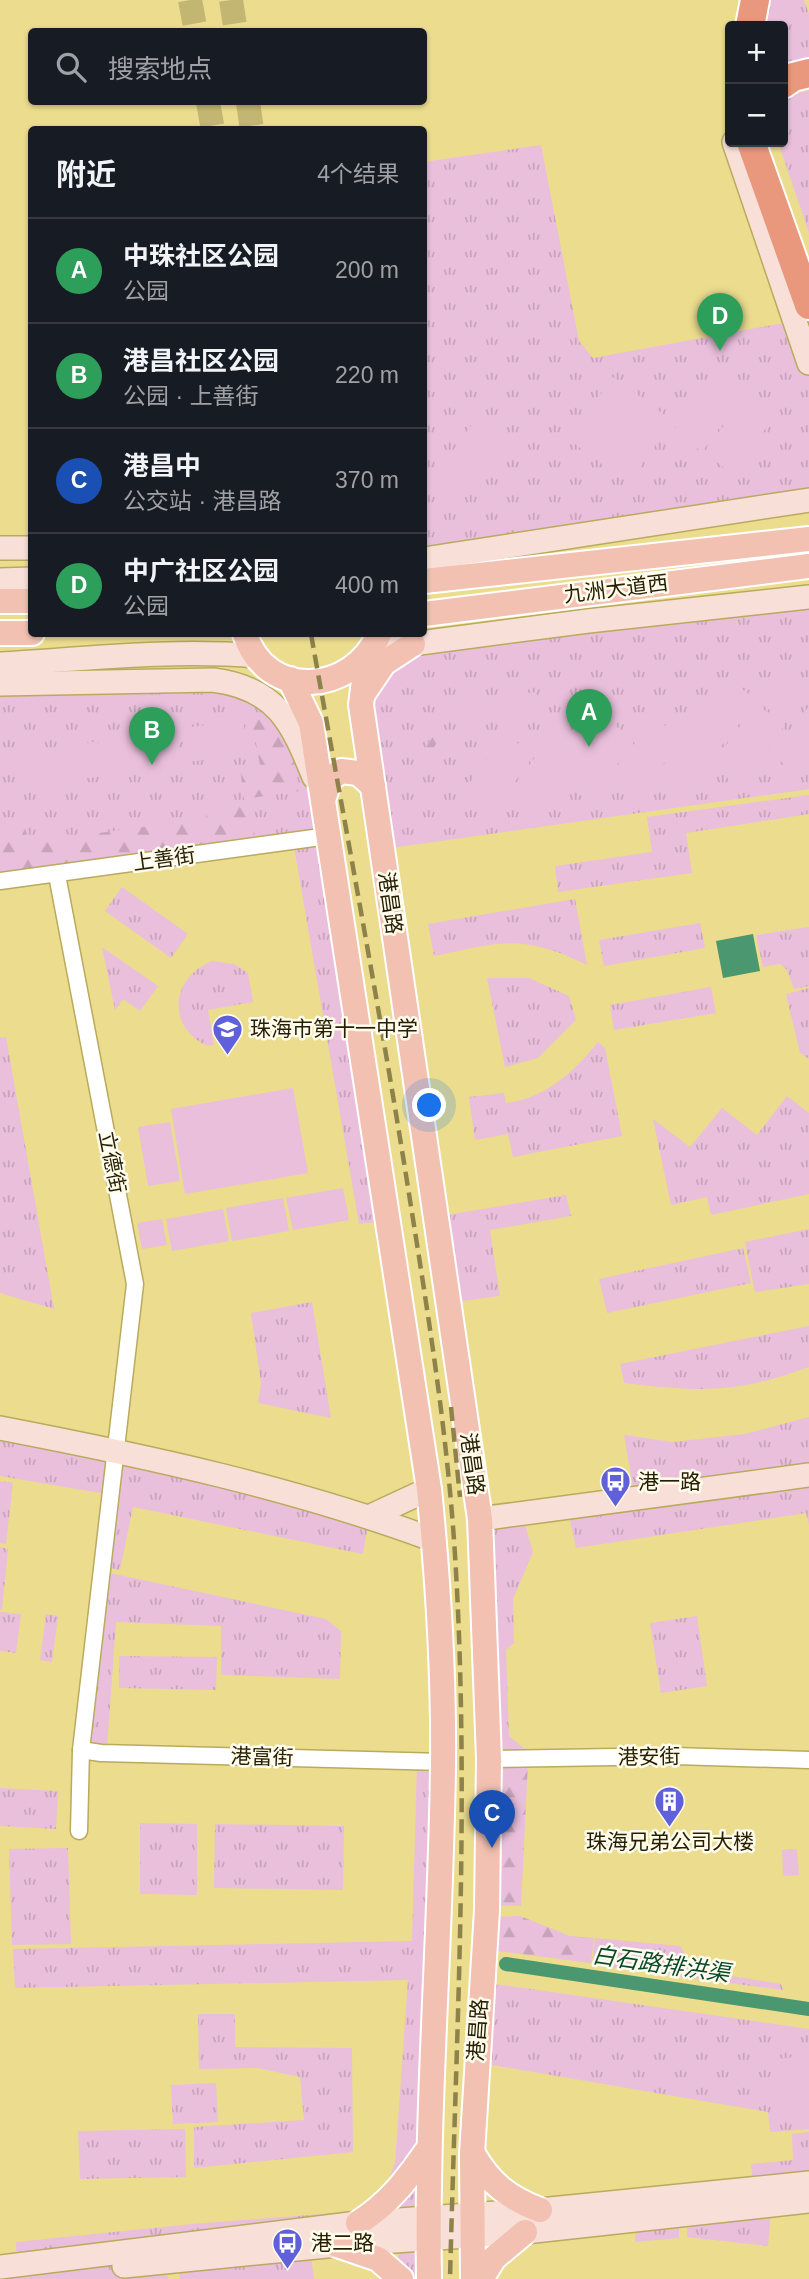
<!DOCTYPE html>
<html lang="zh">
<head>
<meta charset="utf-8">
<style>
  :root { --surface:#171b24; --page:#242831; --text:#f1f3f6; --muted:#9ea1a6; --line:#363941; --accent:#db2777 }
  body { margin:0; font-family:Helvetica,"Noto Sans SC",sans-serif; background:var(--page); color:var(--text) }
  .controls { position:absolute; right:21px; top:21px; display:grid; overflow:hidden; border-radius:7px; box-shadow:0 2px 5px #0004 }
  .controls button { width:63px; height:63px; display:grid; place-items:center; padding:0; border:0; border-bottom:2px solid var(--line); background:var(--surface); color:var(--text); font:35px sans-serif }
  .you { position:absolute; left:430px; top:1106px; width:24px; height:24px; margin:-18px; border:5px solid #fff; border-radius:50%; background:#1a73e8; box-shadow:0 0 0 10px #1a73e833 }
  .badge { display:grid; place-items:center; width:46px; height:46px; border-radius:50%; background:var(--accent); color:#fff; font-size:23px; font-weight:700 }
  .pin { position:absolute; translate:-50% -58px; filter:drop-shadow(0 2px 4px #0008) }
  .pin::after { content:''; position:absolute; top:37px; width:24px; height:21px; background:inherit; clip-path:polygon(0 0,100% 0,50% 100%) }
  .list { margin:0; padding:0; list-style:none }
  h2 { display:flex; justify-content:space-between; align-items:center; height:91px; margin:0; padding:0 28px; font-size:30px }
  h2 small { font-size:23px; font-weight:400; color:var(--muted) }
  .list li { display:grid; grid-template-columns:46px 1fr auto; gap:21px; align-items:center; box-sizing:border-box; height:105px; padding:0 28px; border-top:2px solid var(--line) }
  .list b { display:block; font-size:26px; white-space:nowrap }
  .list p { margin:0; font-size:23px; white-space:nowrap; color:var(--muted) }
  .list em { font-size:23px; font-style:normal; color:var(--muted) }
  .icon { flex:none; width:38px; height:38px; fill:none; stroke:currentColor; stroke-width:2; stroke-linecap:round; stroke-linejoin:round }
  .map { position:relative; flex:none; width:809px; height:2279px; overflow:hidden }
  .search { position:absolute; background:var(--surface); box-shadow:0 2px 5px #0004; left:28px; top:28px; width:399px; height:77px; display:flex; align-items:center; gap:18px; box-sizing:border-box; padding:0 24px; border-radius:7px; color:var(--muted); font-size:26px }
  .panel { position:absolute; background:var(--surface); box-shadow:0 2px 5px #0004; left:28px; top:126px; width:399px; height:511px; border-radius:7px }
  .map>svg:first-child { display:block }
  .grass { fill:url(#grass-tufts) }
  .forest { fill:url(#forest-firs) }
  .pitch { fill:#e9bfdb }
  .water { fill:#4b976f }
  .lines { fill:none; stroke-linecap:round; stroke-linejoin:round }
  .canal { stroke:#4b976f; stroke-width:14 }
  .primary-tunnel { stroke:#c3b672; stroke-width:24; stroke-dasharray:24 12; stroke-linecap:butt }
  .street-casing { stroke:#b9aa5d; stroke-width:19 }
  .secondary-casing { stroke:#b9aa5d; stroke-width:26 }
  .primary-casing { stroke:#fff; stroke-width:28 }
  .highway-casing { stroke:#fff; stroke-width:32 }
  .street { stroke:#fff; stroke-width:16 }
  .secondary { stroke:#f8e0d8; stroke-width:23 }
  .primary { stroke:#f2c1b2; stroke-width:24 }
  .highway { stroke:#e9987e; stroke-width:28 }
  .rail { stroke:#8e824b; stroke-width:4.5; stroke-dasharray:14 7; stroke-linecap:butt }
  .labels { text-anchor:middle; stroke-width:5; stroke-linejoin:round; paint-order:stroke }
  .street-label { font-size:21px; fill:#251e00; stroke:#fffced }
  .poi-label { font-size:21px; fill:#251e00; stroke:#fffced; text-anchor:start }
  .water-label { font-size:23px; font-style:italic; fill:#0a492d; stroke:#fffced }
</style>
</head>
<body>
<div class="map">
<svg width="809" height="2279" viewBox="0 0 809 2279">
  <defs>
    <pattern id="grass-tufts" width="24" height="20" patternUnits="userSpaceOnUse" patternTransform="scale(1.75)"><rect width="24" height="20" fill="#e9bfdb"/><path d="M3 7l-1-3M5 7V3M7 7l1-3M15 17l-1-3M17 17v-4M19 17l1-3" fill="none" stroke="#c8a4ba"/></pattern>
    <pattern id="forest-firs" width="22" height="20" patternUnits="userSpaceOnUse" patternTransform="scale(1.75)"><rect width="22" height="20" fill="#e9bfdb"/><path d="M5 1l3.5 6h-7zM16 11l3.5 6h-7z" fill="#c8a4ba"/></pattern>
  </defs>
  <rect width="100%" height="100%" fill="#ebdc8e"/>
  <g class="grass">
    <path d="M764 0H804L809 14V63L783 74V26H759Z"/>
    <path d="M809 90V233L778 142H783V98Z"/>
    <path d="M541 145 579 341 593 358 800 320 809 344V508L424 559V162Z"/>
    <path d="M809 598V789L384 849 368 687 400 654Z"/>
    <path d="M0 686 244 688 289 728 325 832 0 876Z"/>
    <path d="M809 795V814L686 833 692 873 558 892 555 866 652 852 647 817Z"/>
    <path d="M324 842 384 1221 359 1224 294 847Z"/>
    <path d="M122 887 188 934 171 958 105 911Z"/>
    <path d="M575 899 587 965C521 933 502 942 434 956L428 924Z"/>
    <path d="M700 923 705 948 604 966 599 940Z"/>
    <path d="M809 927V986L794 989 787 970 780 964 763 967 756 935Z"/>
    <path d="M102 947 158 986 140 1011 123 999 115 1010Z"/>
    <path d="M212 961 234 964 248 973 253 1002 208 1010 214 1045 207 1046C166 1026 171 978 212 961Z"/>
    <path d="M487 978H529L569 996 576 1020 538 1058 505 1067Z"/>
    <path d="M711 987 716 1013 614 1030 610 1005Z"/>
    <path d="M809 988V1059L800 1053 786 994Z"/>
    <path d="M6 1037 54 1309 0 1293V1038Z"/>
    <path d="M598 1042 605 1048 622 1136 513 1157 508 1134 475 1140 469 1097 504 1093 506 1103C545 1099 575 1071 598 1042Z"/>
    <path d="M787 1096 809 1113V1194L711 1215 707 1197 671 1205 653 1119 690 1147 722 1108 757 1135Z"/>
    <path d="M566 1195 571 1216 490 1230 500 1296 454 1302 441 1216Z"/>
    <path d="M809 1229V1284L755 1292 745 1242Z"/>
    <path d="M743 1248 751 1283 607 1313 599 1279Z"/>
    <path d="M312 1302 331 1418 258 1403 261 1383 251 1313Z"/>
    <path d="M809 1326V1367C735 1394 700 1392 624 1383L620 1364Z"/>
    <path d="M809 1417V1470L634 1494 624 1435 673 1442 745 1434Z"/>
    <path d="M0 1431 112 1452 106 1494 0 1476Z"/>
    <path d="M119 1454 369 1519 363 1554 133 1507 120 1570 106 1567Z"/>
    <path d="M809 1478V1525L806 1513 576 1548 568 1511Z"/>
    <path d="M0 1481 13 1483 6 1544 0 1543Z"/>
    <path d="M523 1518 533 1552 513 1599 514 1643 506 1650 509 1736 533 1756H491L484 1523Z"/>
    <path d="M0 1547 8 1549 2 1610 0 1609Z"/>
    <path d="M105 1572 326 1619 341 1631 340 1679 221 1675V1626L116 1622 107 1747 85 1745Z"/>
    <path d="M0 1612 21 1614 16 1653 0 1651Z"/>
    <path d="M46 1614 58 1616 52 1662 40 1660Z"/>
    <path d="M697 1616 707 1686 661 1693 650 1623Z"/>
    <path d="M119 1656 217 1657 216 1690 119 1688Z"/>
    <path d="M417 1763 442 1764 427 2225 17 2262 16 2242 192 2224 349 2212 383 2195 395 2163 408 1980 15 1988 13 1949 412 1941Z"/>
    <path d="M0 1788 58 1791 56 1829 0 1826Z"/>
    <path d="M140 1823 197 1824V1895L140 1894Z"/>
    <path d="M215 1824 344 1826 343 1890 214 1888Z"/>
    <path d="M68 1848 71 1944 12 1945 9 1849Z"/>
    <path d="M797 1849 799 1875 783 1876 782 1850Z"/>
    <path d="M595 1938 680 1946 695 1970 781 1984 783 1990 592 1965Z"/>
    <path d="M488 1983 809 2029V2129L770 2132 768 2112 486 2064Z"/>
    <path d="M198 2014H235V2047L352 2048 353 2152 194 2168V2127L304 2120 300 2077 258 2068 199 2069Z"/>
    <path d="M216 2083 218 2122 173 2124 171 2085Z"/>
    <path d="M185 2129 186 2177 80 2179 78 2131Z"/>
    <path d="M809 2132V2185L754 2190 751 2164 793 2160 792 2134Z"/>
    <path d="M772 2198 768 2246 687 2237 688 2206Z"/>
    <path d="M679 2208V2238L635 2242 636 2212Z"/>
    <path d="M399 2235 425 2236V2279H398Z"/>
    <path d="M309 2240 314 2279H180L176 2253Z"/>
    <path d="M164 2252 168 2279H0V2269Z"/>
  </g>
  <g class="forest">
    <path d="M273 715 290 741 300 791 244 799 240 768 260 765 251 717Z"/>
    <path d="M433 722 439 726 440 734 451 735 454 740 449 744 443 742 436 744 428 757 423 750 433 737 428 725Z"/>
    <path d="M251 802 255 839 0 872V828L24 825 28 843 206 818V806Z"/>
    <path d="M492 1762H528L521 1906 491 1905Z"/>
    <path d="M520 1916 570 1936 594 1938 591 1963 491 1950V1917Z"/>
  </g>
  <g class="pitch">
    <path d="M717 368 747 389 702 452 673 431Z"/>
    <path d="M613 377 642 398 597 460 568 439Z"/>
    <path d="M749 390 778 411 733 474 704 453Z"/>
    <path d="M644 400 673 421 628 483 599 462Z"/>
    <path d="M478 416 507 437 462 499 433 478Z"/>
    <path d="M782 671 809 690V696L789 724 759 702Z"/>
    <path d="M726 678 756 699 733 731 703 709Z"/>
    <path d="M536 692 539 713 501 718 498 697Z"/>
    <path d="M493 698 496 719 458 724 455 703Z"/>
    <path d="M756 704 785 725 740 787 711 766Z"/>
    <path d="M809 706V767L802 777 773 756Z"/>
    <path d="M701 714 730 734 685 797 657 776 671 754 638 800 608 779 654 717 683 739Z"/>
    <path d="M606 719 635 740 590 802 561 781 538 813 510 792 555 729 583 750Z"/>
    <path d="M243 720 248 755 187 762 183 728Z"/>
    <path d="M176 729 182 767 108 777 102 739Z"/>
    <path d="M505 734 534 755 489 818 460 796Z"/>
    <path d="M98 741 103 776 23 787 18 753Z"/>
    <path d="M293 1088 308 1173 185 1194 171 1109Z"/>
    <path d="M170 1122 180 1181 148 1186 138 1127Z"/>
    <path d="M343 1188 349 1220 293 1230 286 1198Z"/>
    <path d="M283 1198 289 1231 232 1241 226 1208Z"/>
    <path d="M223 1209 229 1241 172 1251 166 1219Z"/>
    <path d="M162 1219 167 1245 142 1249 137 1223Z"/>
    <path d="M809 2056V2118L781 2120 775 2059Z"/>
  </g>
  <path class="water" d="M753 934 760 971 723 978 716 941Z"/>
  <g class="lines">
    <path class="canal" d="M506 1964 809 2009"/>
    <g class="primary-tunnel">
      <path d="M190 0 196 32"/>
      <path d="M231 0 236 32"/>
      <path d="M208 102 213 130"/>
      <path d="M248 102 252 130"/>
    </g>
    <defs>
      <g id="street">
        <path d="M57 875 135 1284 81 1750 101 1753 443 1762"/>
        <path d="M0 881 328 836"/>
        <path d="M489 1759 675 1756 809 1760"/>
        <path d="M79 1831 81 1750"/>
      </g>
      <g id="secondary">
        <path d="M734 142 809 363"/>
        <path d="M0 548H32"/>
        <path d="M424 559 809 500"/>
        <path d="M0 580 32 579"/>
        <path d="M397 646 588 621 809 597"/>
        <path d="M0 664C85 659 171 649 256 656"/>
        <path d="M0 684 213 680C277 688 292 723 314 777"/>
        <path d="M0 1428C146 1456 294 1488 434 1540"/>
        <path d="M371 1516 429 1489"/>
        <path d="M480 1519 809 1475"/>
        <path d="M124 2266 337 2245 525 2232 809 2201"/>
        <path d="M0 2267 358 2223 540 2210 809 2183"/>
      </g>
      <g id="primary">
        <path d="M424 581 809 539"/>
        <path d="M0 601H32"/>
        <path d="M424 614 809 566"/>
        <path d="M0 633H32"/>
        <path d="M245 634C266 701 353 695 379 634"/>
        <path d="M367 656 361 705 480 1519 489 1759 487 1910 472 2154 473 2279"/>
        <path d="M290 679 311 723 429 1489C438 1579 444 1675 443 1765 441 1936 426 2108 429 2279"/>
        <path d="M365 691 384 663 413 644"/>
        <path d="M323 800 330 779 341 771 358 773 373 786"/>
        <path d="M473 2154C490 2184 509 2198 540 2210"/>
        <path d="M358 2223C390 2203 408 2178 429 2148"/>
        <path d="M337 2245 378 2259 401 2279"/>
        <path d="M481 2279 494 2258 525 2232"/>
      </g>
      <g id="highway">
        <path d="M750 26 755 0"/>
        <path d="M783 84 793 77 809 73"/>
        <path d="M751 142 809 305"/>
      </g>
    </defs>
    <use href="#street" class="street-casing"/>
    <use href="#secondary" class="secondary-casing"/>
    <use href="#primary" class="primary-casing"/>
    <use href="#highway" class="highway-casing"/>
    <use href="#street" class="street"/>
    <use href="#secondary" class="secondary"/>
    <use href="#primary" class="primary"/>
    <use href="#highway" class="highway"/>
    <g class="rail">
      <path d="M311 634C343 814 377 994 406 1175 426 1301 447 1427 455 1555 470 1795 456 2038 450 2279"/>
      <path d="M451 1407 460 1497"/>
    </g>
  </g>
  <defs>
    <symbol id="school-pin" viewBox="-11 -11 22 30"><path d="M0 17L-7.5 6A9.5 9.5 0 1 1 7.5 6Z" fill="#6061da" stroke="#fffced"/><path d="M0-5L7-2L0 1L-7-2ZM-4 1L0 2.5L4 1V4Q0 6-4 4Z" fill="#fff"/></symbol>
    <symbol id="bus-pin" viewBox="-11 -11 22 30"><path d="M0 17L-7.5 6A9.5 9.5 0 1 1 7.5 6Z" fill="#6061da" stroke="#fffced"/><path d="M-5-6H5V4H4V6H2V4H-2V6H-4V4H-5ZM-3.5-4V0h7V-4ZM-3.5 1.2v1.5H-2V1.2ZM2 1.2v1.5H3.5V1.2Z" fill="#fff"/></symbol>
    <symbol id="building-pin" viewBox="-11 -11 22 30"><path d="M0 17L-7.5 6A9.5 9.5 0 1 1 7.5 6Z" fill="#6061da" stroke="#fffced"/><path d="M-4-6H4V6H1V3H-1V6H-4ZM-2.5-4.3h1.7v1.8h-1.7ZM.8-4.3h1.7v1.8H.8ZM-2.5-1h1.7V.8h-1.7ZM.8-1h1.7V.8H.8Z" fill="#fff"/></symbol>
  </defs>
  <g fill-rule="evenodd">
    <use href="#school-pin" x="210" y="1012" width="35" height="47"/>
    <use href="#bus-pin" x="598" y="1464" width="35" height="47"/>
    <use href="#building-pin" x="652" y="1784" width="35" height="47"/>
    <use href="#bus-pin" x="270" y="2226" width="35" height="47"/>
  </g>
  <g class="labels">
    <g class="street-label">
      <text transform="translate(616 589) rotate(-7)" y="7">九洲大道西</text>
      <text transform="translate(164 859) rotate(-8)" y="7">上善街</text>
      <text transform="translate(390 903) rotate(82)" y="7">港昌路</text>
      <text transform="translate(112 1162) rotate(79)" y="7">立德街</text>
      <text transform="translate(472 1464) rotate(82)" y="7">港昌路</text>
      <text transform="translate(262 1757) rotate(2)" y="7">港富街</text>
      <text transform="translate(649 1757) rotate(-1)" y="7">港安街</text>
      <text transform="translate(478 2030) rotate(-86)" y="7">港昌路</text>
    </g>
    <g class="poi-label">
      <text x="250" y="1036">珠海市第十一中学</text>
      <text x="638" y="1489">港一路</text>
      <text x="670" y="1849" text-anchor="middle">珠海兄弟公司大楼</text>
      <text x="311" y="2250">港二路</text>
    </g>
    <g class="water-label">
      <text transform="translate(661 1964) rotate(8)" y="8">白石路排洪渠</text>
    </g>
  </g>
</svg>
<div class="controls">
<button>+</button>
<button>−</button>
</div>
<div class="you"></div>
<div class="pin badge" style="left:589px;top:747px;background:#2e9e5b">A</div>
<div class="pin badge" style="left:152px;top:765px;background:#2e9e5b">B</div>
<div class="pin badge" style="left:492px;top:1848px;background:#1a4fb4">C</div>
<div class="pin badge" style="left:720px;top:351px;background:#2e9e5b">D</div>
<div class="search"><svg class="icon" aria-label="search" viewBox="0 0 24 24"><circle cx="10" cy="10" r="6"/><path d="M15 15l6 6"/></svg>搜索地点</div>
<section class="panel">
<h2>附近<small>4个结果</small></h2>
<ul class="list">
<li><span class="badge" style="background:#2e9e5b">A</span><div><b>中珠社区公园</b><p>公园</p></div><em>200 m</em></li>
<li><span class="badge" style="background:#2e9e5b">B</span><div><b>港昌社区公园</b><p>公园 · 上善街</p></div><em>220 m</em></li>
<li><span class="badge" style="background:#1a4fb4">C</span><div><b>港昌中</b><p>公交站 · 港昌路</p></div><em>370 m</em></li>
<li><span class="badge" style="background:#2e9e5b">D</span><div><b>中广社区公园</b><p>公园</p></div><em>400 m</em></li>
</ul>
</section>
</div>
</body>
</html>
